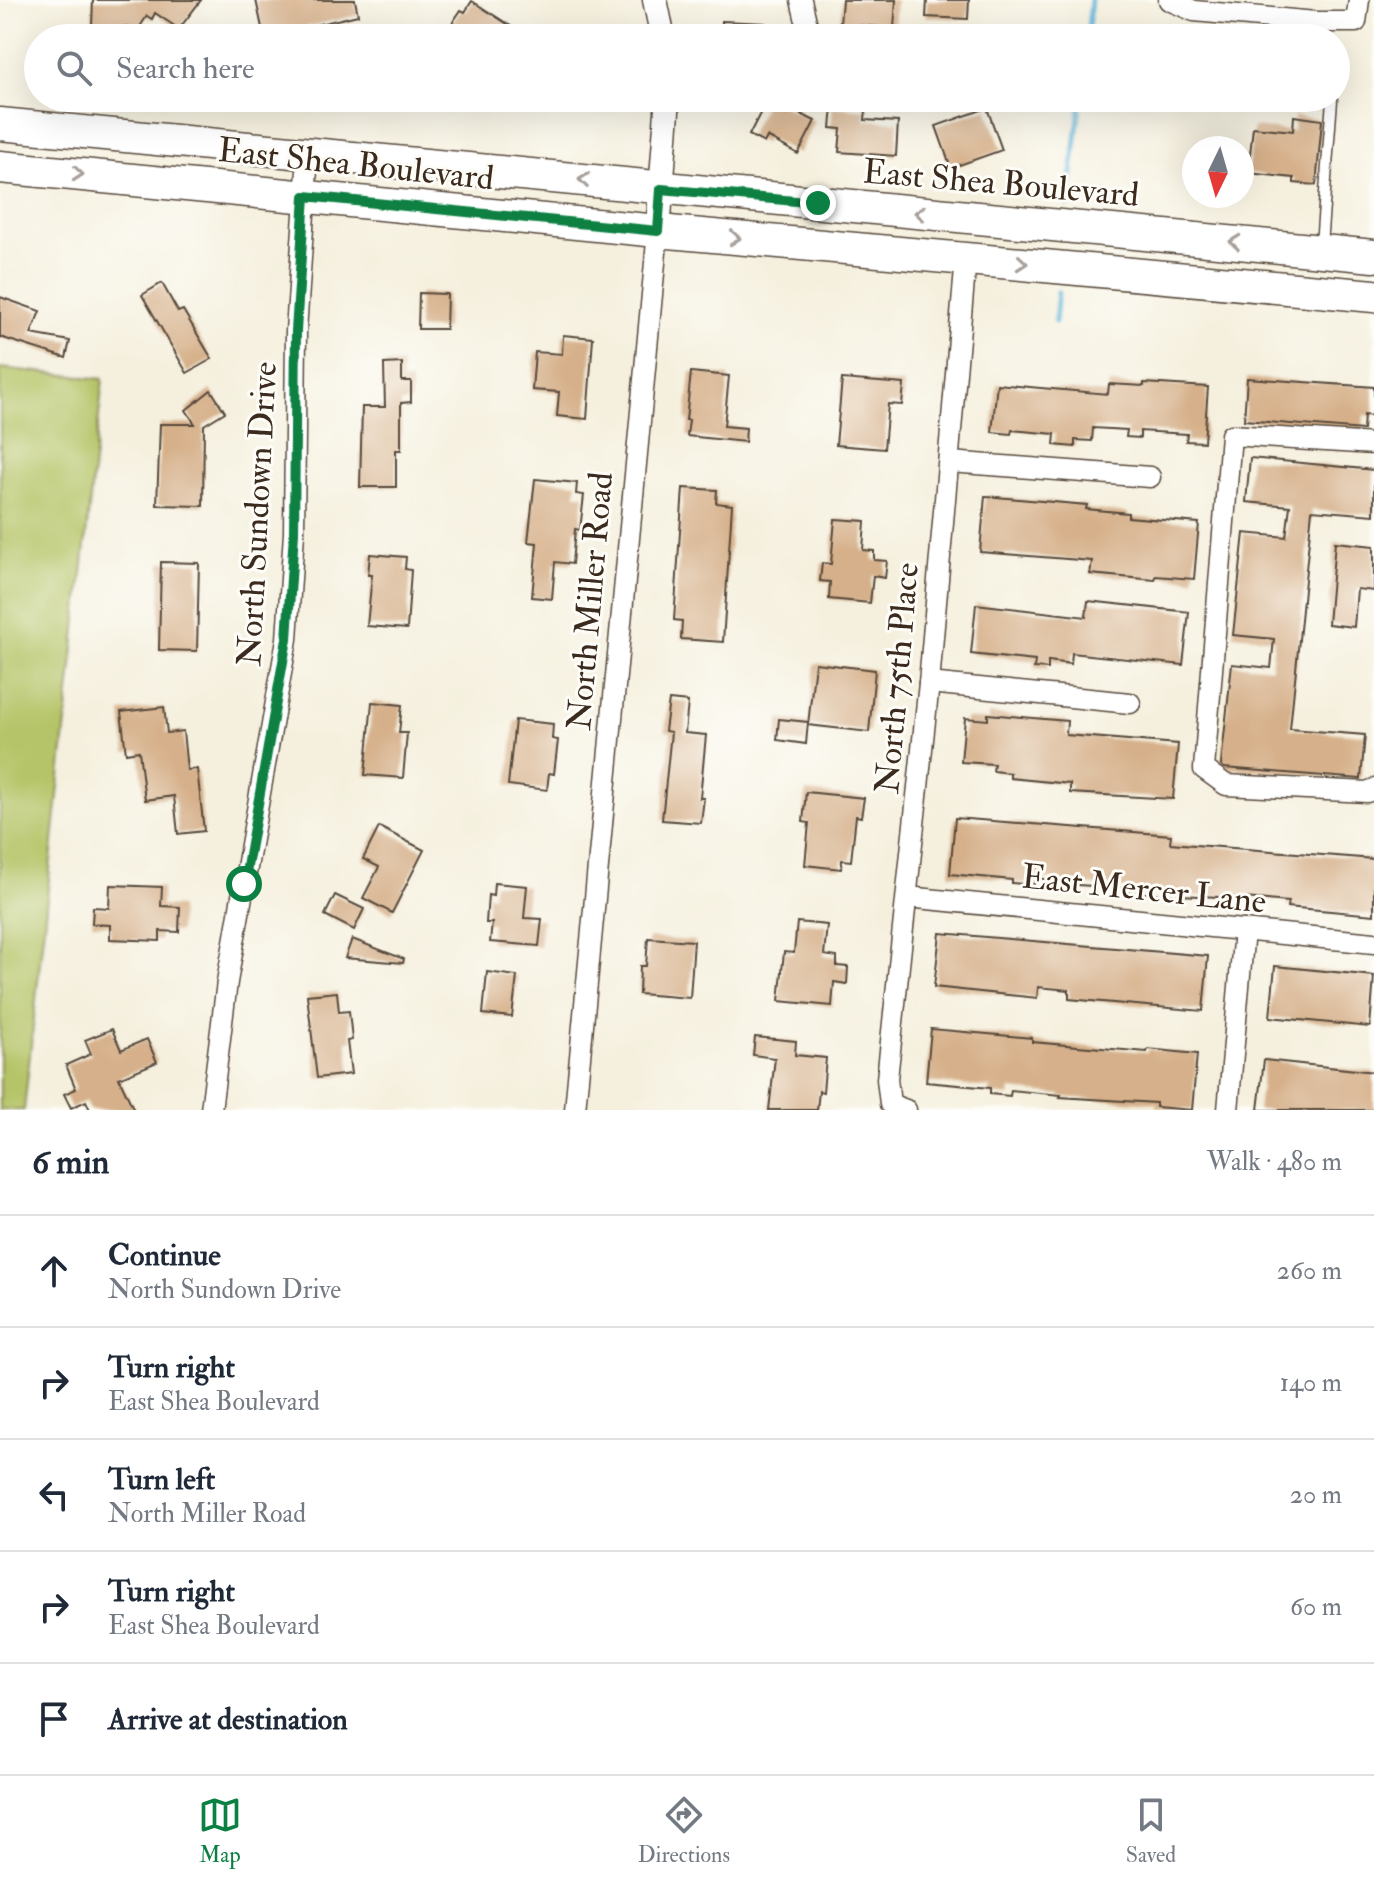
<!DOCTYPE html>
<html lang="en">
<head>
<meta charset="utf-8">
<style>
  :root { --surface:#fff; --page:#f6f6f7; --text:#1f2937; --muted:#747a83; --line:#e0e1e3; --accent:#0b8043 }
  body { margin:0; font-family:"IM FELL Double Pica",serif; background:var(--page); color:var(--text) }
  .compass { position:absolute; left:1182px; top:136px; width:72px; height:72px; border-radius:50%; background:var(--surface); box-shadow:0 8px 32px #0002; rotate:185deg }
  .stop { position:absolute; width:24px; height:24px; margin:-18px; border:6px solid #0b8043; border-radius:50%; background:#fff }
  .stop.end { background:#0b8043; border-color:#fff; box-shadow:0 2px 8px #0008 }
  .list { margin:0; padding:0; list-style:none }
  h2 { display:flex; justify-content:space-between; align-items:center; height:104px; margin:0; padding:0 32px; font-size:34px }
  h2 small { font-size:26px; font-weight:400; color:var(--muted) }
  .list li { display:grid; grid-template-columns:52px 1fr auto; gap:24px; align-items:center; box-sizing:border-box; height:112px; padding:0 32px; border-top:2px solid var(--line) }
  .list b { display:block; font-size:30px; white-space:nowrap }
  .list p { margin:0; font-size:26px; white-space:nowrap; color:var(--muted) }
  .list em { font-size:26px; font-style:normal; color:var(--muted) }
  .icon { flex:none; width:44px; height:44px; fill:none; stroke:currentColor; stroke-width:2; stroke-linecap:round; stroke-linejoin:round }
  .map { position:relative; flex:none; width:1374px; height:1110px; overflow:hidden }
  .search { position:absolute; background:var(--surface); box-shadow:0 8px 32px #0002; left:24px; right:24px; top:24px; height:88px; display:flex; align-items:center; gap:20px; box-sizing:border-box; padding:0 28px; border-radius:44px; color:var(--muted); font-size:30px }
  .sheet { height:664px; background:var(--surface) }
  nav { display:flex; justify-content:space-around; align-items:center; box-sizing:border-box; height:112px; border-top:2px solid var(--line); background:var(--surface); font-size:22px; color:var(--muted) }
  nav a { display:grid; justify-items:center; gap:4px }
  nav .on { color:var(--accent) }
  .map>svg:first-child { display:block }
  .green { fill:#b5c467; stroke:#787742; stroke-width:2 }
  .lines { fill:none; stroke-linecap:round; stroke-linejoin:round }
  .stream { stroke:#5cb3d9; stroke-width:5 }
  .building { fill:#d6b08a }
  .service-casing { stroke:#57483b; stroke-width:13 }
  .minor-casing { stroke:#57483b; stroke-width:23 }
  .tertiary-casing { stroke:#57483b; stroke-width:27 }
  .primary-casing { stroke:#57483b; stroke-width:35 }
  .service { stroke:#fff; stroke-width:10 }
  .minor { stroke:#fff; stroke-width:20 }
  .tertiary { stroke:#fff; stroke-width:24 }
  .primary { stroke:#fff; stroke-width:32 }
  .oneway { stroke:#a79f9a }
  .route { stroke:#0b8043; stroke-width:10 }
  .labels { text-anchor:middle; stroke-width:6; stroke-linejoin:round; paint-order:stroke }
  .street-label { font-size:34px; fill:#3b2a1e; stroke:#fdfcf7 }
</style>
</head>
<body>
<div class="map">
<svg width="1374" height="1110" viewBox="0 0 1374 1110">
  <rect width="100%" height="100%" fill="#fdfcf7"/>
  <filter id="ink" filterUnits="userSpaceOnUse"><feTurbulence type="fractalNoise" baseFrequency=".0125" numOctaves="2"/><feDisplacementMap in="SourceGraphic" scale="16" xChannelSelector="R" yChannelSelector="G"/><feConvolveMatrix kernelMatrix="1 2 1 2 8 2 1 2 1" color-interpolation-filters="sRGB"/></filter>
  <filter id="wash" filterUnits="userSpaceOnUse"><feTurbulence type="fractalNoise" baseFrequency=".006" numOctaves="4" result="noise"/><feDisplacementMap in="SourceGraphic" scale="32" xChannelSelector="R" yChannelSelector="G"/><feGaussianBlur stdDeviation="1.8" result="paint"/><feColorMatrix in="noise" values="0 0 0 0 0 0 0 0 0 0 0 0 0 0 0 0 0 1.4 0 .05"/><feComposite in="paint" operator="in"/></filter>
  <g filter="url(#wash)">
    <rect width="100%" height="100%" fill="#f5f0de"/>
    <path class="green" d="M0 368 103 379 24 1110H0Z"/>
    <g class="lines">
      <g class="stream">
        <path d="M1087 38 1091 0"/>
        <path d="M1068 205 1081 98"/>
        <path d="M1055 322 1058 292"/>
      </g>
    </g>
    <g id="blocks">
      <g class="building">
        <path d="M93 0H201L179 29 155 13 152 19 147 16 139 28 92 26Z"/>
        <path d="M256 0H355L358 15 264 37Z"/>
        <path d="M842 0H896L894 28 840 24Z"/>
        <path d="M927 0H969L968 19 926 17Z"/>
        <path d="M472 1 529 38H442L461 10 465 12Z"/>
        <path d="M722 21 765 23 764 38H722Z"/>
        <path d="M768 98 815 121 798 154 767 137 764 143 749 135Z"/>
        <path d="M833 107 866 110 865 120 898 122 896 156 839 152 841 129 831 128Z"/>
        <path d="M987 108 1002 150 951 168 936 126Z"/>
        <path d="M1294 116 1322 120 1316 185 1294 183V178L1248 173 1253 127 1293 131Z"/>
        <path d="M162 283 178 312 183 310 212 359 187 373 142 295Z"/>
        <path d="M419 293 447 294 446 329H418Z"/>
        <path d="M0 297 40 311 31 334 70 341 66 358 0 337Z"/>
        <path d="M563 335 593 338 587 419 557 416 559 392 532 390 535 352 562 354Z"/>
        <path d="M402 363V381H411V402L401 403V450H396V487H360L362 407H385L384 364Z"/>
        <path d="M691 372 729 376 724 426 746 428 745 442 687 436 689 420H686Z"/>
        <path d="M1247 378 1374 387V416L1364 415 1363 430 1244 420Z"/>
        <path d="M842 379 904 384 902 405 888 404 884 449 836 445Z"/>
        <path d="M1144 383 1208 387 1204 442 1186 441 1187 434 1140 431V438L1126 437 1127 430 1093 428 1092 441 1075 440V447L1054 445 1055 434 1012 430 1011 434 992 432 997 384 1108 394 1109 384 1144 386Z"/>
        <path d="M211 390 225 412 204 425 203 506 157 505 160 424H195L186 410Z"/>
        <path d="M1250 458 1374 470V515L1312 510 1290 729 1365 735 1361 779 1224 768 1221 765 1232 664 1271 668 1274 639 1233 635 1244 533 1286 537 1290 506 1246 502Z"/>
        <path d="M535 479 577 483 576 494 584 495 580 530 575 529 572 564 555 562 552 599 532 597 537 543 528 542Z"/>
        <path d="M683 488 717 490 716 503 732 505 723 642 681 639 682 621 674 620Z"/>
        <path d="M985 496 1087 505 1086 509 1128 513V517L1199 523 1194 579 1156 576 1155 580 1090 574 1092 561 980 552Z"/>
        <path d="M835 519 865 521 863 550 874 551V560L887 561 885 578 873 576 870 603 829 599 830 582 820 581 822 563 831 564Z"/>
        <path d="M1335 542 1374 546V591L1357 589 1354 627 1328 624Z"/>
        <path d="M370 554 406 557 405 569 411 570 407 629 367 626 372 575H368Z"/>
        <path d="M161 562 199 563 197 651 159 650Z"/>
        <path d="M1088 601 1189 612 1183 665 1072 653 1071 664 1048 661V669L1034 668 1035 661 971 654 976 604 1086 617Z"/>
        <path d="M815 663 875 670 869 732 808 725Z"/>
        <path d="M669 700 688 702 685 733 706 735 700 798H704L701 823 662 820 671 732 665 731Z"/>
        <path d="M372 702 402 705 399 733H407L403 778 365 775Z"/>
        <path d="M164 707 167 733 183 731 187 770 197 769 204 831 178 834 174 796 145 800 139 751 126 753 121 712Z"/>
        <path d="M988 714 1067 721 1066 735 1178 744 1173 799 1070 793V784L1010 778V773L993 771 994 764 961 762 965 718 988 720Z"/>
        <path d="M779 719 808 722 806 744 777 740Z"/>
        <path d="M515 720 553 724 552 739 558 740 554 774 549 773 547 790 508 785Z"/>
        <path d="M806 792 864 798 861 817 856 816 851 861 842 860 841 869 805 865 809 823 803 822Z"/>
        <path d="M955 818 1171 835 1170 843 1374 859V915L1287 907 1288 902 1257 899 1123 892 1124 888 1062 884V881L1035 878 1034 885 1012 883V880L950 874Z"/>
        <path d="M379 827 424 850 392 913 363 898 379 867 363 859Z"/>
        <path d="M494 883 527 886 524 918 542 919 539 946 490 942 492 923H486L488 895 493 896Z"/>
        <path d="M110 885 162 887 161 906 180 907 179 932 160 931V941L110 939V925L92 924 93 907 109 908Z"/>
        <path d="M335 895 364 909 354 930 325 915Z"/>
        <path d="M797 922 827 925 824 955 837 957V966L848 967 847 984 834 982 832 1006 779 1001 784 952 794 953Z"/>
        <path d="M940 933 1208 956 1203 1011 1069 999V990L1038 987 1037 998 934 987Z"/>
        <path d="M648 938 694 941 690 998 639 994 640 966H646Z"/>
        <path d="M352 939 404 959 403 963 345 958Z"/>
        <path d="M1275 966 1374 976 1370 1027 1270 1017Z"/>
        <path d="M487 972 517 976 512 1017 483 1014Z"/>
        <path d="M337 992 339 1012 349 1011 352 1040 347 1041 351 1074 317 1078 307 995Z"/>
        <path d="M112 1029 121 1050 147 1039 157 1062 119 1078 134 1110H90L86 1101 71 1108 64 1094 76 1089 66 1065 91 1054 85 1040Z"/>
        <path d="M931 1029 1032 1038V1042L1147 1052 1148 1049 1197 1054 1192 1110 1156 1107V1103L1060 1097 1061 1095 1011 1090 1010 1096 990 1094V1088L926 1082Z"/>
        <path d="M755 1037 796 1041 795 1055 826 1058 823 1092 819 1091 817 1110H769L775 1058 753 1055Z"/>
        <path d="M1264 1060 1374 1072V1110H1258Z"/>
      </g>
    </g>
  </g>
  <g filter="url(#ink)">
    <use href="#blocks" fill-opacity="0" stroke="#57483b" stroke-width="2"/>
    <g class="lines">
      <defs>
        <path id="service" d="M1312 98 1332 100 1321 245"/>
        <g id="minor">
          <path d="M801 0 810 38"/>
          <path d="M1169 0 1194 11 1316 22H1356L1359 0"/>
          <path d="M1374 444 1231 435 1204 769 1226 785 1367 792 1374 789"/>
          <path d="M949 462 1150 477"/>
          <path d="M929 683 1130 703"/>
          <path d="M907 897 1374 943"/>
          <path d="M211 1110 227 982 287 639 294 533 296 331 308 155"/>
          <path d="M575 1110 658 231"/>
          <path d="M906 1110 890 1104 887 1079 929 683 966 258"/>
          <path d="M1228 1110 1244 930"/>
        </g>
        <g id="tertiary">
          <path d="M655 0 663 38"/>
          <path d="M658 231 668 98"/>
        </g>
        <g id="primary">
          <path d="M0 124 1374 256"/>
          <path d="M0 167 658 231 1374 296"/>
        </g>
      </defs>
      <use href="#service" class="service-casing"/>
      <use href="#minor" class="minor-casing"/>
      <use href="#tertiary" class="tertiary-casing"/>
      <use href="#primary" class="primary-casing"/>
      <use href="#service" class="service"/>
      <use href="#minor" class="minor"/>
      <use href="#tertiary" class="tertiary"/>
      <use href="#primary" class="primary"/>
    </g>
    <defs><path id="oneway-chevron" d="M-2-3.5L2.5 0L-2 3.5" fill="none" stroke-width="1.6" stroke-linecap="round" stroke-linejoin="round" transform="scale(2)"/></defs>
    <g class="oneway">
      <use href="#oneway-chevron" transform="translate(78 174) rotate(5)"/>
      <use href="#oneway-chevron" transform="translate(584 180) rotate(-174)"/>
      <use href="#oneway-chevron" transform="translate(920 213) rotate(-175)"/>
      <use href="#oneway-chevron" transform="translate(735 238) rotate(5)"/>
      <use href="#oneway-chevron" transform="translate(1235 242) rotate(-174)"/>
      <use href="#oneway-chevron" transform="translate(1022 263) rotate(5)"/>
    </g>
  </g>
  <g class="lines" filter="url(#ink)">
    <path class="route" d="M244 884 287 639 294 533 296 331 305 196 658 231 661 189 818 203"/>
  </g>
  <g class="labels">
    <g class="street-label">
      <text transform="translate(356 163) rotate(6)" y="12">East Shea Boulevard</text>
      <text transform="translate(1001 182) rotate(5)" y="12">East Shea Boulevard</text>
      <text transform="translate(256 514) rotate(-87)" y="12">North Sundown Drive</text>
      <text transform="translate(589 601) rotate(-85)" y="12">North Miller Road</text>
      <text transform="translate(896 678) rotate(-85)" y="12">North 75th Place</text>
      <text transform="translate(1144 888) rotate(6)" y="12">East Mercer Lane</text>
    </g>
  </g>
</svg>
<svg class="compass" viewBox="-18 -18 36 36"><path d="M0-13l5 13h-10z" fill="#e53935"/><path d="M0 13l5-13h-10z" fill="#747a83"/></svg>
<div class="stop" style="left:244px;top:884px"></div>
<div class="stop end" style="left:818px;top:203px"></div>
<div class="search"><svg class="icon" aria-label="search" viewBox="0 0 24 24"><circle cx="10" cy="10" r="6"/><path d="M15 15l6 6"/></svg>Search here</div>
</div>
<section class="sheet">
<h2>6 min<small>Walk · 480 m</small></h2>
<ul class="list">
<li><svg class="icon" aria-label="ahead" viewBox="0 0 24 24"><path d="M12 20V5M6 11l6-6 6 6"/></svg><div><b>Continue</b><p>North Sundown Drive</p></div><em>260 m</em></li>
<li><svg class="icon" aria-label="right" viewBox="0 0 24 24"><path d="M7 20v-9h11M14 6l5 5-5 5"/></svg><div><b>Turn right</b><p>East Shea Boulevard</p></div><em>140 m</em></li>
<li><svg class="icon" aria-label="left" viewBox="0 0 24 24"><path d="M17 20v-9H6M10 6l-5 5 5 5"/></svg><div><b>Turn left</b><p>North Miller Road</p></div><em>20 m</em></li>
<li><svg class="icon" aria-label="right" viewBox="0 0 24 24"><path d="M7 20v-9h11M14 6l5 5-5 5"/></svg><div><b>Turn right</b><p>East Shea Boulevard</p></div><em>60 m</em></li>
<li><svg class="icon" aria-label="arrive" viewBox="0 0 24 24"><path d="M6 21V4h12l-3 4 3 4H6"/></svg><div><b>Arrive at destination</b></div></li>
</ul>
</section>
<nav>
<a class="on"><svg class="icon" aria-label="map" viewBox="0 0 24 24"><path d="M3 6l6-2 6 2 6-2v14l-6 2-6-2-6 2zM9 4v14M15 6v14"/></svg>Map</a>
<a><svg class="icon" aria-label="directions" viewBox="0 0 24 24"><path d="M12 3l9 9-9 9-9-9zM9 14v-3h6M13 9l2 2-2 2"/></svg>Directions</a>
<a><svg class="icon" aria-label="saved" viewBox="0 0 24 24"><path d="M7 4h10v16l-5-4-5 4z"/></svg>Saved</a>
</nav>
</body>
</html>
